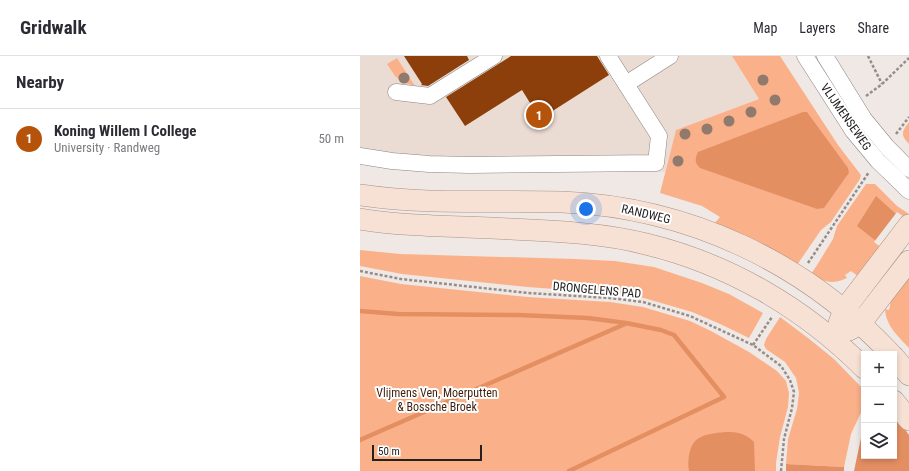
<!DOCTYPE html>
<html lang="en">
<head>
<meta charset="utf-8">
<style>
  :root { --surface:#fff; --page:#f2f2f3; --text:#2b2b33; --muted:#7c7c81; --line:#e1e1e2; --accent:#b45309 }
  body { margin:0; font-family:"Roboto Condensed",sans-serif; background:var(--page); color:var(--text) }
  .controls { position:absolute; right:12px; bottom:12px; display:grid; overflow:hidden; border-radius:0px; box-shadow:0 2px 6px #0003 }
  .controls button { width:36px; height:36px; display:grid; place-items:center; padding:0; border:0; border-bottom:1px solid var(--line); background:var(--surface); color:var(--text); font:20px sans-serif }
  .scale { position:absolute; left:12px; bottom:10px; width:110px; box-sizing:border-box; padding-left:4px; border:2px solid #242120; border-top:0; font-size:11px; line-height:14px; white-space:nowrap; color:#242120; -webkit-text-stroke:3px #fff; paint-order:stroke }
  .you { position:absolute; left:226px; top:153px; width:14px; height:14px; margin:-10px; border:3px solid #fff; border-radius:50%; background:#1a73e8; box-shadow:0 0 0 6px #1a73e833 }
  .badge { display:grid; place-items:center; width:26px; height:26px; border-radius:50%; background:var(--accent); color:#fff; font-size:13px; font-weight:700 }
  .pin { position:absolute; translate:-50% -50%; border:2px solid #fff; box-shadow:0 1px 4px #0006 }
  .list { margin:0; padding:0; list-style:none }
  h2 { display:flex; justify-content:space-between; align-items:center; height:52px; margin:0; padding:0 16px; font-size:17px }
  h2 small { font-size:13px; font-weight:400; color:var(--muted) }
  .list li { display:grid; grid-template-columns:26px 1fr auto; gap:12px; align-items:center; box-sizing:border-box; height:60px; padding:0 16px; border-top:1px solid var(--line) }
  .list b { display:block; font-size:15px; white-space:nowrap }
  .list p { margin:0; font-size:13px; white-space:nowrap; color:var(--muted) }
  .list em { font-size:13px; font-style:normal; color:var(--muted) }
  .icon { flex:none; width:22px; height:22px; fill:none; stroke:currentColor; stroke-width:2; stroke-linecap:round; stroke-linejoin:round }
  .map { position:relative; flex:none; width:549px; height:415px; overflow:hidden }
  header { display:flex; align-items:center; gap:24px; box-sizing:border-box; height:56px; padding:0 20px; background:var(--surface); border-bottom:1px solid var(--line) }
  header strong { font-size:19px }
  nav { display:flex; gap:22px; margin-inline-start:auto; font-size:14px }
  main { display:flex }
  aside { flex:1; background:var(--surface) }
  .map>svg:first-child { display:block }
  .built { fill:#eadbd3 }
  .green { fill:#fab18a; fill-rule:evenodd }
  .water { fill:#e48f62 }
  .pier { fill:#f0e8e4 }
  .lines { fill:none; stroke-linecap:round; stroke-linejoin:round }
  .stream { stroke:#e48f62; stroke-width:4.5 }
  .building { fill:#8c3f0b }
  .minor-casing { stroke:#8c8582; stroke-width:17 }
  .major-casing { stroke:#aa9183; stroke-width:22 }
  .path { stroke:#948e8b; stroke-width:2.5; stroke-dasharray:3 2; stroke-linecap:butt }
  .minor { stroke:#fff; stroke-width:16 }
  .major { stroke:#f7e1d5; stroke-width:21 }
  .tree { fill:#90796d }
  .labels { text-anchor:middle; stroke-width:4; stroke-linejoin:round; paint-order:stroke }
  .street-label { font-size:12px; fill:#242120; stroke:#fff }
  .park-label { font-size:12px; fill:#411f0c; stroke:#fff }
</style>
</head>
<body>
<header>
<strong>Gridwalk</strong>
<nav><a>Map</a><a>Layers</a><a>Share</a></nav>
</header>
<main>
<aside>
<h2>Nearby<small></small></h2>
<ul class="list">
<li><span class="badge">1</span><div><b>Koning Willem I College</b><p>University · Randweg</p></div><em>50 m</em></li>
</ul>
</aside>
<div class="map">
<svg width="549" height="415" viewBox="0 0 549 415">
  <rect width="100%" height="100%" fill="#f0e8e4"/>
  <path class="built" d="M0 0H372L399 43 316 74 305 116 278 114 0 102Z"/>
  <g class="green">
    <path d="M372 0H420L478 89 501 119 500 123 471 166 461 174 437 209 353 169 360 161 342 150 300 137 316 74 399 43ZM489 117 464 151 457 153Z"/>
    <path d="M37 2 55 30 42 26 35 20 27 8Z"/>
    <path d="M549 66V88C540 79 542 75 549 66Z"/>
    <path d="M506 128H515L537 150 549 158V167L535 157 549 211V292C538 280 526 270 525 253L529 254 531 245 491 215 485 219 487 222C472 229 464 226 451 218L459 206 473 183 477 170Z"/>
    <path d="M0 194 40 198 215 203 255 205 294 211 342 227 369 238 403 257 389 282 358 267 332 256 284 242 250 237 167 231 42 218 0 210Z"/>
    <path d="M0 220 41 228 167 241 250 246 283 251 330 265 351 275 389 296 417 315 426 325 429 337 428 351 420 381 416 407V415H0Z"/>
    <path d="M420 261 448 282 474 303 504 334V350L491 378 484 411 426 408 428 383 437 353 439 337 436 322 425 306 406 293 404 289 406 283Z"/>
  </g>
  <g class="water">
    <path d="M443 56H447L488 112 489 117 464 152 457 153 340 112C334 106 335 103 338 96Z"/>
    <path d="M516 140 535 157 549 167V211L497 170Z"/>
    <path d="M549 314V415H494L501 382 504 373V400H534V325Z"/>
    <path d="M365 376C378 376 385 377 394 386L395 415H329C327 407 329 391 335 385 342 378 356 377 365 376Z"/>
    <path d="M426 408 484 411V415H426Z"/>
  </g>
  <g class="pier">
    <path d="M537 156 549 164V213L514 186Z"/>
    <path d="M549 312V379L534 359V322L537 319Z"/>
  </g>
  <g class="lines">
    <g class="stream">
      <path d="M0 255 38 258 158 259 228 262 266 267 301 274 314 279 364 341 209 415"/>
      <path d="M0 384 265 268"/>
    </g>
  </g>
  <g class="building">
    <path d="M44 0H107L109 4 68 30 61 29 62 28Z"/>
    <path d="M151 0H237L249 19 180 63 162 34 105 70 86 41Z"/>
  </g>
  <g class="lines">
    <defs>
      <g id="minor">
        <path d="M445 0 493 75 518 105 549 135"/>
        <path d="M465 0 504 63 527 91 549 113"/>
        <path d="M266 28 310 0"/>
        <path d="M36 36 70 40 134 0"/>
        <path d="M0 100 32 105 69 108 110 109 296 107 299 80 248 0"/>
      </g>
      <g id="major">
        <path d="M0 139C67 149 135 144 202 146 328 151 445 206 531 298"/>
        <path d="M0 163C50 171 101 170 151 173 194 175 244 177 286 188 369 208 444 252 504 312"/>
        <path d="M479 267 484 254 549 169"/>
        <path d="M489 274 500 268 549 205"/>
        <path d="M534 301 549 319"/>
        <path d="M534 345 549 364"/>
      </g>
    </defs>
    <use href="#minor" class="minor-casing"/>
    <use href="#major" class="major-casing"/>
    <g class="path">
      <path d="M508 0 522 28"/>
      <path d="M506 40 521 29 549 2"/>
      <path d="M536 78 549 61"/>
      <path d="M448 207 509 116"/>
      <path d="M0 215 41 223 168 237 250 242 283 246 330 260 393 289 421 310 430 324 434 336 432 352 424 383 421 415"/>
      <path d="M393 289 412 261"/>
    </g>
    <use href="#minor" class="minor"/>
    <use href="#major" class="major"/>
  </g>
  <g class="tree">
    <circle cx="44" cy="22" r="5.5"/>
    <circle cx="403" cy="24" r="5.5"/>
    <circle cx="415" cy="44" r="5.5"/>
    <circle cx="391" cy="56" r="5.5"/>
    <circle cx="369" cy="65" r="5.5"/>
    <circle cx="347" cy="73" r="5.5"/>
    <circle cx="325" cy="78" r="5.5"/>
    <circle cx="318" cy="105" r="5.5"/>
  </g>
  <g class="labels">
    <g class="street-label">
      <text transform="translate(486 61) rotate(55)" y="4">VLIJMENSEWEG</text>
      <text transform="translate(286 158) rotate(13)" y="4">RANDWEG</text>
      <text transform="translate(237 234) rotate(5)" y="4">DRONGELENS PAD</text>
    </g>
    <g class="park-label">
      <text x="77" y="341">Vlijmens Ven, Moerputten<tspan x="77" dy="14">&amp; Bossche Broek</tspan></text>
    </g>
  </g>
</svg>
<div class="controls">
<button>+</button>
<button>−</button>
<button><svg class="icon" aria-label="layers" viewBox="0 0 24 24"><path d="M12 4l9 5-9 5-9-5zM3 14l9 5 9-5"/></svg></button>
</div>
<div class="scale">50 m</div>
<div class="you"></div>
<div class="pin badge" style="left:179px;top:59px">1</div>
</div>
</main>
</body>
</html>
